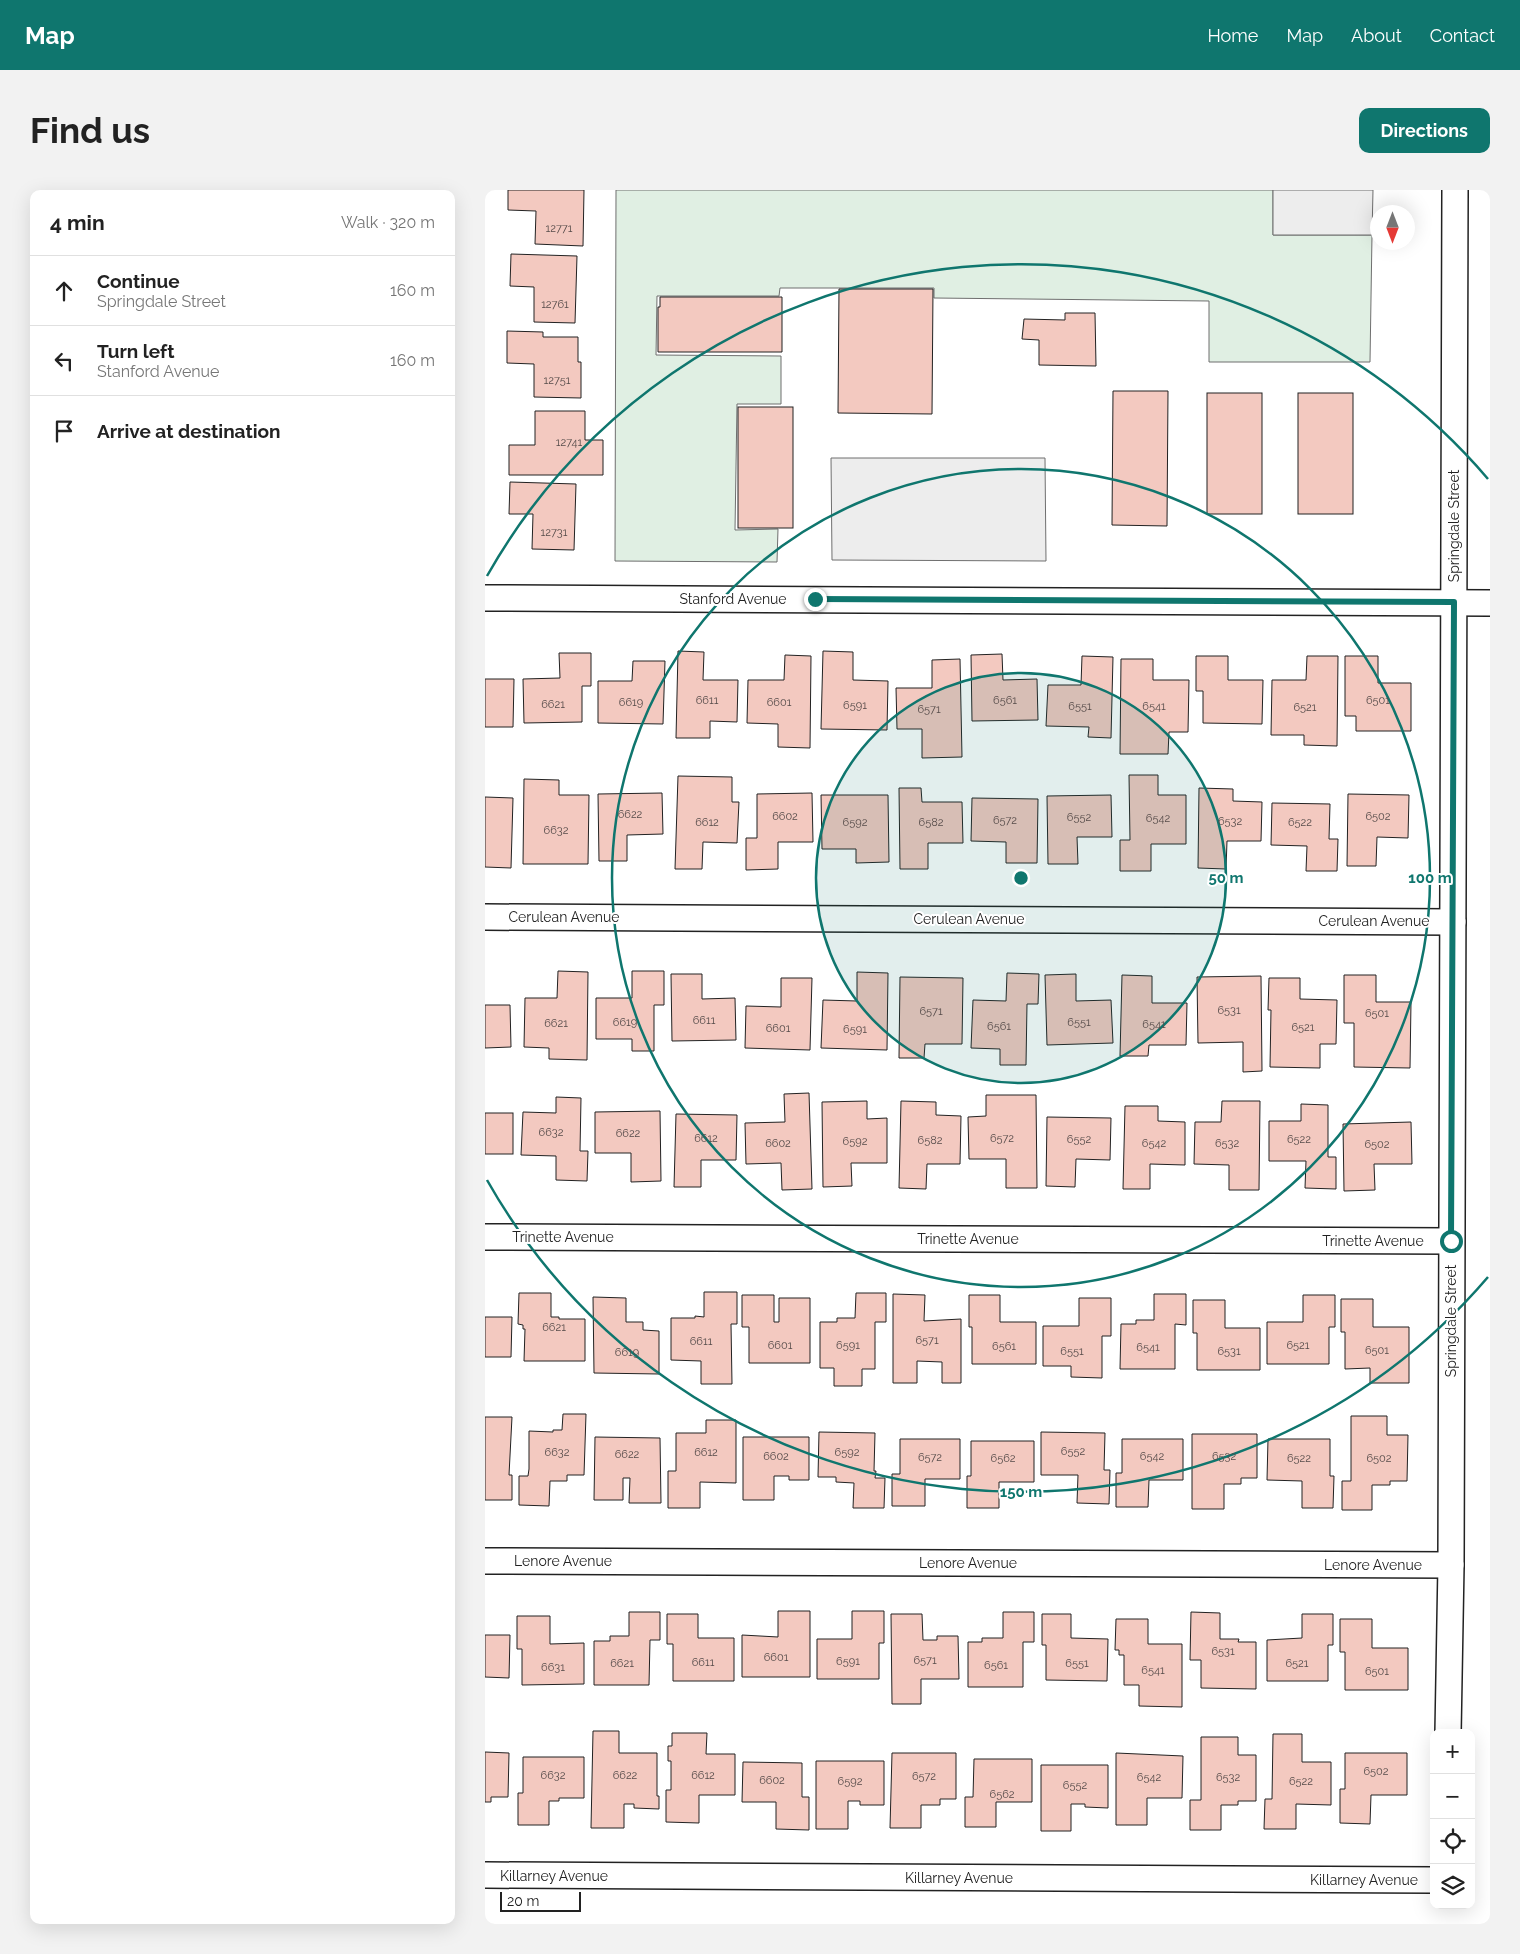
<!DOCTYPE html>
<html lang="en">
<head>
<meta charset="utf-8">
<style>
  :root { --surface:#fff; --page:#f2f2f2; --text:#222; --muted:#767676; --line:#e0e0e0; --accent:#0f766e }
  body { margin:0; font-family:Raleway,sans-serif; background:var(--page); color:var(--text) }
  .controls { position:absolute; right:15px; bottom:15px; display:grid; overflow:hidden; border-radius:10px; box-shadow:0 5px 20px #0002 }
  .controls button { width:45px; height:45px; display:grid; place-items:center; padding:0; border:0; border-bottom:1px solid var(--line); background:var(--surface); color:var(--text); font:25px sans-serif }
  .compass { position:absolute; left:885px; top:15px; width:45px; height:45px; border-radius:50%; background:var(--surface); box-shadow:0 5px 20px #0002; rotate:180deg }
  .scale { position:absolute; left:15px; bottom:12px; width:81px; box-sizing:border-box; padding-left:5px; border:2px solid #222; border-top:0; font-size:14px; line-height:18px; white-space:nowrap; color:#222; -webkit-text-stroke:4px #fff; paint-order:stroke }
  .stop { position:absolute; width:15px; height:15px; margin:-11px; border:4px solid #0f766e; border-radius:50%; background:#fff }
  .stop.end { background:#0f766e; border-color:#fff; box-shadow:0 1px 5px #0008 }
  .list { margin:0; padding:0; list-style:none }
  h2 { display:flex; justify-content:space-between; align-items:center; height:65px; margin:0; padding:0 20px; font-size:21px }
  h2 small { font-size:16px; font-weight:400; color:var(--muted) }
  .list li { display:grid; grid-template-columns:32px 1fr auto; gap:15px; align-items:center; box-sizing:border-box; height:70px; padding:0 20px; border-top:1px solid var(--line) }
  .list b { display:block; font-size:19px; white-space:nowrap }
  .list p { margin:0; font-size:16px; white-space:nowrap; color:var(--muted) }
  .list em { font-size:16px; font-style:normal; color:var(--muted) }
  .icon { flex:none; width:28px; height:28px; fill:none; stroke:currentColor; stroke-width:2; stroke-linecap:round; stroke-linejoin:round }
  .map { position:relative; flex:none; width:1005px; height:1734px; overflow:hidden; border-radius:10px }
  header { display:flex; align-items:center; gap:30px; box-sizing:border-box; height:70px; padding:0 25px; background:var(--accent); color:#fff }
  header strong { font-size:24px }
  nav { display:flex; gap:28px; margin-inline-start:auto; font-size:18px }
  .intro { display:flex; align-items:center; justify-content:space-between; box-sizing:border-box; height:120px; padding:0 30px }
  h1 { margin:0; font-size:35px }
  .button { padding:12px 22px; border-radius:10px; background:var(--accent); color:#fff; font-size:18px; font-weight:700 }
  main { display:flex; gap:30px; padding:0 30px }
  aside { flex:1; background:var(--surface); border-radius:10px; box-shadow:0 5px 20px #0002 }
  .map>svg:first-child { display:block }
  .green { fill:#e0efe3; stroke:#6f6f6f }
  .parking { fill:#ededed; stroke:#6f6f6f }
  .building { fill:#f3c9c0; stroke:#222 }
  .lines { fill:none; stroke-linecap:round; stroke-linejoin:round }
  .street-casing { stroke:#222; stroke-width:28 }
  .street { stroke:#fff; stroke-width:25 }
  .route { stroke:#0f766e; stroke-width:6 }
  .ring { fill:none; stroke:#0f766e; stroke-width:2.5 }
  .labels { text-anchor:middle; stroke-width:4; stroke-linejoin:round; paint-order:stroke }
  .number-label { font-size:11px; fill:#564c4a }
  .street-label { font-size:14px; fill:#222; stroke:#fff }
  .centre { fill:#0f766e; stroke:#fff; stroke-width:2.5 }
  .ring-label { font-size:15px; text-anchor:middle; font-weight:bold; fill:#0f766e; stroke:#fff; stroke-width:4; stroke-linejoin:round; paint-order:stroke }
</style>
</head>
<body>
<header>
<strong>Map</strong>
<nav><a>Home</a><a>Map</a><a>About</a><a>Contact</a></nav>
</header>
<div class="intro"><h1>Find us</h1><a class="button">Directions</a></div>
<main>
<aside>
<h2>4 min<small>Walk · 320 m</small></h2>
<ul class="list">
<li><svg class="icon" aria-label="ahead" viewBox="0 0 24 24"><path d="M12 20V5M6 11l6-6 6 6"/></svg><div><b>Continue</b><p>Springdale Street</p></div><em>160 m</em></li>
<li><svg class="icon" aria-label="left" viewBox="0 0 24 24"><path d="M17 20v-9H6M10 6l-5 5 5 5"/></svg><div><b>Turn left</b><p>Stanford Avenue</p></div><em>160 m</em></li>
<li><svg class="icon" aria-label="arrive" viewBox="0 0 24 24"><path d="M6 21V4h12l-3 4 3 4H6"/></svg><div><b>Arrive at destination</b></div></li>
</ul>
</aside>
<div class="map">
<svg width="1005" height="1734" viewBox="0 0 1005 1734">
  <rect width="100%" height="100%" fill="#fff"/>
  <path class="green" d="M131 0H788V45H887L885 172H724V111L449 108V98H295L294 106H172L171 165 296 166V214H252L250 340 293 339 292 372 130 371Z"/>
  <g class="parking">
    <path d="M788 0H888L887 45H788Z"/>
    <path d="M346 268H560L561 371 347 370Z"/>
  </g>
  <g class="building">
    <path d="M23 0H99L98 56 50 54 51 21 23 20Z"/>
    <path d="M26 64 92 66 90 133 49 132V97L25 96Z"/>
    <path d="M354 99H448L447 224 353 223Z"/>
    <path d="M175 107H297V162H173V117H175Z"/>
    <path d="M580 123H610L611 176 554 175V150L537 149 539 129 580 130Z"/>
    <path d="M22 141 58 142V147H93V172H96V208L49 207V174L22 173Z"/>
    <path d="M628 201H683L682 336 627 335Z"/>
    <rect x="722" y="203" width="55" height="121"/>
    <rect x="813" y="203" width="55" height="121"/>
    <rect x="253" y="217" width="55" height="121"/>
    <path d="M50 221H100V250H118V285H24V255H50Z"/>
    <path d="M25 292 91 294 89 360 47 359 48 324H24Z"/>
    <path d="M193 461 219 462 218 490H253L252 532 225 531V548H191Z"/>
    <path d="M338 461 368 462V490L403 491 402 540 336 539Z"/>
    <path d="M74 463H106V496H97V532L39 533 38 489 75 488Z"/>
    <path d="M517 464 518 490 552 489 553 530 487 531 486 465Z"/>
    <path d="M300 465 326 466 325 558 293 557V534L262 533 263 490H299Z"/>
    <path d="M597 466 628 467 626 548 603 547 604 537 561 536 563 495H596Z"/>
    <path d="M711 466H743V490H778L777 534 718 533V501H711Z"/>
    <path d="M822 466H853L852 556 819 555V545H786L787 490H821Z"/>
    <path d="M860 466H893V493H926V541H871V526H860Z"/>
    <path d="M475 469 477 567 437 568V539H412L411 498H447V470Z"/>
    <path d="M636 469H668V490H704L703 542H684L683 564H635Z"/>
    <path d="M148 471H180L178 534 113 533V491H147Z"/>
    <path d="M0 489H29L28 537H0Z"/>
    <path d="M644 585H673V605H701V654H666V681H635V650H645Z"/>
    <path d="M193 586 247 587V612H254L252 653 218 652 217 679H190Z"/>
    <path d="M39 589 74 590V605H104L103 674H38Z"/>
    <path d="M414 598H436L437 612H477L478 653H443V679H415Z"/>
    <path d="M714 598 748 599V611L777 612 776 651H742L741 679 713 678Z"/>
    <path d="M177 603 178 644 142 645V671H114L113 604Z"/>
    <path d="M327 603 328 652H293V679L261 680V648H272V604Z"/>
    <path d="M863 604 924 605 923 648 892 647 891 676H862Z"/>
    <path d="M336 605H403L404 672 371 673V659H337Z"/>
    <path d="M626 605 627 647H592L593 674H563L562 606Z"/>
    <path d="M0 607 28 608 26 678 0 677Z"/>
    <path d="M487 608 553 609 552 673H521V652L486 651Z"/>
    <path d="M787 613 845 614 844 649H853L852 681H821L822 656 786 655Z"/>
    <path d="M73 781 103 782 102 870 64 869V858L39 857 40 808H72Z"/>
    <path d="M147 781H179V815H169V861H147V849H111V808H147Z"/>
    <path d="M372 782 403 783 402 860 336 858 338 810 372 811Z"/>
    <path d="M522 783 554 784 553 814H542L541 875H515V859L486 858 488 810 521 811Z"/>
    <path d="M186 784H217V809L250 808 251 850 187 851Z"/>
    <path d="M591 784V811L626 810 628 853 562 855 560 785Z"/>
    <path d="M637 785 667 786V813H702L701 855H664L663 866H635Z"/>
    <path d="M859 785H891V812H926L925 878 869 877V833H859Z"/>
    <path d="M776 786 777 881 758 882V852L713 853 712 787Z"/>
    <path d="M415 787 478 788 477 854H440L439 868H414Z"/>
    <path d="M296 788H327L325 860 260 858 261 816 296 817Z"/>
    <path d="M784 788H815V809L852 810 851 854H835V878L785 877 786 820H783Z"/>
    <path d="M0 815H25L26 857 0 858Z"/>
    <path d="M324 903 327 999 297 1000 296 973 261 974 260 933 300 932 299 904Z"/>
    <path d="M501 905H551L552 998H521V969H484L483 927 501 926Z"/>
    <path d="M71 907 96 908 95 961H103L102 991 71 990V966L36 965 38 922 71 923Z"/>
    <path d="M382 911V929L402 928V973H366L367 996 338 997 337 912Z"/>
    <path d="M416 911 451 912V925L476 926 475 974H442L441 999 414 998Z"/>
    <path d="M737 911H775L774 1000H744V975L709 974 710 932H736Z"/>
    <path d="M816 914 843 915V967H851V999L820 998 821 971H784V931H816Z"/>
    <path d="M640 916H673V931L700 932V975L665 974V999H638Z"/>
    <path d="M175 921 176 991 146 992V963H110V922Z"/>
    <rect x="0" y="923" width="28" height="41"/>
    <path d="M191 924 252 925 251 970H216V997H189Z"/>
    <path d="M562 927 626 928 625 970 591 969 590 997 561 996Z"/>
    <path d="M926 932 927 974H889L890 1000 859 1001 858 934Z"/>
    <path d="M219 1102H252V1134H246L247 1194H216V1171L186 1170V1128H210V1126L219 1127Z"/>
    <path d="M34 1103H66V1127H74V1129H100V1171H39L40 1139H38V1135L33 1134Z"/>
    <path d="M371 1103H401V1132H390V1179H377V1196H349V1178H335V1132H352V1128H370Z"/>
    <path d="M408 1104 440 1105 439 1131 476 1129V1193H457V1172L432 1171V1193H408Z"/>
    <path d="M669 1104H701V1135L690 1134V1179H635L636 1134H651V1130H669Z"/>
    <path d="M257 1105H289V1132H294V1108H325V1173H264V1137H257Z"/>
    <path d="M484 1105H515V1132H551V1174H487V1137H484Z"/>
    <path d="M818 1105H850V1137H844V1174H782V1132H818Z"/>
    <path d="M108 1107 141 1108V1132H158V1140L174 1141V1184L109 1183Z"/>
    <path d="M594 1108H626V1146H617V1188L586 1187V1176H558V1136H594Z"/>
    <path d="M856 1109H888V1137H924V1193H885V1178L860 1179V1142H856Z"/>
    <path d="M708 1110H740V1138H775V1180H712V1143H708Z"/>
    <path d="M0 1127H27L26 1167H0Z"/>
    <path d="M78 1224H101L99 1285H82V1291H65L64 1316 34 1315V1286H43L44 1279V1241L68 1242V1240H77Z"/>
    <path d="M866 1226H902V1245H923L922 1291H905V1295H887V1320H857V1291H866Z"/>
    <path d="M0 1227H27L24 1285H27V1310H0Z"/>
    <path d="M221 1230H251V1293L215 1292V1318H183V1281H191V1243H221Z"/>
    <path d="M334 1242 390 1243 389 1281H391L390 1288H400L399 1318H368L369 1293 351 1292V1287H333Z"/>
    <path d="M556 1242 620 1243 619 1280H625L624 1314 592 1313 593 1285H556Z"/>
    <path d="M707 1244H772V1288H756V1294H739V1319H707Z"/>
    <path d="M110 1247 175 1248 176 1313H144L145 1288H138V1310H109Z"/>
    <path d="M258 1247H324V1290H304V1286H289V1310H258Z"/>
    <path d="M415 1249H475V1289H440V1316H407V1284H415Z"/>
    <path d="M637 1249H698V1290H664L663 1317H631V1283H637Z"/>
    <path d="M783 1249H845V1286H849L848 1318H817V1291L782 1290Z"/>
    <path d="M486 1251H549V1292H514V1318H482V1286H486Z"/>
    <path d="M293 1421H325V1487H257V1445L293 1447Z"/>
    <path d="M367 1421H399V1453H394V1489H332V1449H367Z"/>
    <path d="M144 1422H175V1450H165L164 1495H109V1451H125V1446H144Z"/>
    <path d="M518 1422H549V1452H538V1497H483V1452H497V1448H518Z"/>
    <path d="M706 1422 735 1423V1449H754L753 1452H771V1499L716 1498V1470H705Z"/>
    <path d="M182 1424H213V1448H249V1491H188V1454H182Z"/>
    <path d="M406 1424H437L438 1450H452V1446H473L474 1489H436V1514H407Z"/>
    <path d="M557 1424H586V1448L623 1449 622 1491 561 1490V1455H557Z"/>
    <path d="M817 1424H848V1455H843V1491H782V1450L817 1448Z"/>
    <path d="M32 1426H65V1454L99 1453V1494L37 1495V1459H32Z"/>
    <path d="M631 1429H663V1454H697V1517L654 1516V1495H639V1465H634V1460H630Z"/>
    <path d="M855 1429H887V1458H923V1500H860V1462H855Z"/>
    <path d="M0 1445H25L24 1488 0 1487Z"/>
    <path d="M108 1541H134V1563H172V1606H174V1619L149 1618V1614H139V1638H106Z"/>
    <path d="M187 1543H222L221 1564H250V1605H214V1633L181 1632V1600H186V1571H183V1556H187Z"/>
    <path d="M788 1544H817V1572H846V1615L811 1614V1639H779L780 1609H787Z"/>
    <path d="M716 1547H753V1565H771V1611H753V1615H736V1640H705V1610H716Z"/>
    <path d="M0 1562 24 1563 23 1607H6V1612H0Z"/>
    <path d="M407 1563H471V1609H455V1615H436V1638H405Z"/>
    <path d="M631 1563 698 1566 697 1608H662V1635H631Z"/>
    <path d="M860 1563H922V1605H886L885 1634 855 1633V1599H860Z"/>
    <path d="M38 1567H99V1608H74V1611H64V1635H33V1603H38Z"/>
    <path d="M489 1569H547V1612H511V1637H480V1607H488Z"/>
    <path d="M331 1571H399V1615H375V1611H363V1639H331Z"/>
    <path d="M258 1572 317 1573V1607H324V1640L291 1639V1612H257Z"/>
    <path d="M556 1575H623V1618L600 1617V1614H586V1641H556Z"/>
  </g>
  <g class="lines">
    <defs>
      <g id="street">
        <path d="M0 408 1005 413"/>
        <path d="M0 727 968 732"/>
        <path d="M0 1047 966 1051"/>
        <path d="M0 1371 966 1375"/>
        <path d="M963 1543 966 1375 970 0"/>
        <path d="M0 1685 949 1690"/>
      </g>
    </defs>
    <use href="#street" class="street-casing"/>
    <use href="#street" class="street"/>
  </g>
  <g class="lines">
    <path class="route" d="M330 409 969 412 966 1051"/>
  </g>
  <circle cx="536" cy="688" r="205" fill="#0f766e" fill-opacity=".12"/>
  <g class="ring">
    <circle cx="536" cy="688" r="205"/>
    <circle cx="536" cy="688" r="409"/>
    <path d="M1003 1087A614 614 0 0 1 2 990M2 386A614 614 0 0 1 1003 289"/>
  </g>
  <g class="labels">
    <g class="number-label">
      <text x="74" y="42">12771</text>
      <text x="70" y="118">12761</text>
      <text x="72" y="194">12751</text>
      <text x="84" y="256">12741</text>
      <text x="69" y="346">12731</text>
      <text x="222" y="514">6611</text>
      <text x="520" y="514">6561</text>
      <text x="893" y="514">6501</text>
      <text x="146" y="516">6619</text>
      <text x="294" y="516">6601</text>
      <text x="68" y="518">6621</text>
      <text x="370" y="519">6591</text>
      <text x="595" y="520">6551</text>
      <text x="669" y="520">6541</text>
      <text x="820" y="521">6521</text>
      <text x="444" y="523">6571</text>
      <text x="145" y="628">6622</text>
      <text x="300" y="630">6602</text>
      <text x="893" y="630">6502</text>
      <text x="594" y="631">6552</text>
      <text x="673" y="632">6542</text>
      <text x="520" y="634">6572</text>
      <text x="745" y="635">6532</text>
      <text x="222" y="636">6612</text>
      <text x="370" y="636">6592</text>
      <text x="446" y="636">6582</text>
      <text x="815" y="636">6522</text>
      <text x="71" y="644">6632</text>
      <text x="744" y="824">6531</text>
      <text x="446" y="825">6571</text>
      <text x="892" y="827">6501</text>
      <text x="219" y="834">6611</text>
      <text x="140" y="836">6619</text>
      <text x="594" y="836">6551</text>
      <text x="71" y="837">6621</text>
      <text x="669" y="838">6541</text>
      <text x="514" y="840">6561</text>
      <text x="818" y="841">6521</text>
      <text x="293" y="842">6601</text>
      <text x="370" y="843">6591</text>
      <text x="66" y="946">6632</text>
      <text x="143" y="947">6622</text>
      <text x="221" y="952">6612</text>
      <text x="517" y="952">6572</text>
      <text x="594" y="953">6552</text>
      <text x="814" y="953">6522</text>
      <text x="445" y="954">6582</text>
      <text x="370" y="955">6592</text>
      <text x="293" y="957">6602</text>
      <text x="669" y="957">6542</text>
      <text x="742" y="957">6532</text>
      <text x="892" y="958">6502</text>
      <text x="69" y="1141">6621</text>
      <text x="442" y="1154">6571</text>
      <text x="216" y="1155">6611</text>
      <text x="295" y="1159">6601</text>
      <text x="363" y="1159">6591</text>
      <text x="813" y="1159">6521</text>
      <text x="519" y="1160">6561</text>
      <text x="663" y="1161">6541</text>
      <text x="892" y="1164">6501</text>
      <text x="587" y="1165">6551</text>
      <text x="744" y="1165">6531</text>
      <text x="142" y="1166">6619</text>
      <text x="588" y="1265">6552</text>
      <text x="72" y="1266">6632</text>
      <text x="221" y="1266">6612</text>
      <text x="362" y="1266">6592</text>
      <text x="142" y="1268">6622</text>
      <text x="291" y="1270">6602</text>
      <text x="667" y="1270">6542</text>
      <text x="739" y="1270">6532</text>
      <text x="445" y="1271">6572</text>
      <text x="518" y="1272">6562</text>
      <text x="814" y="1272">6522</text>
      <text x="894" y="1272">6502</text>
      <text x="738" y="1465">6531</text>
      <text x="291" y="1471">6601</text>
      <text x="440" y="1474">6571</text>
      <text x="363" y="1475">6591</text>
      <text x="218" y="1476">6611</text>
      <text x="137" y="1477">6621</text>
      <text x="592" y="1477">6551</text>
      <text x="812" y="1477">6521</text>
      <text x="511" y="1479">6561</text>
      <text x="68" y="1481">6631</text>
      <text x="668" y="1484">6541</text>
      <text x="892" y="1485">6501</text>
      <text x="891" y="1585">6502</text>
      <text x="68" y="1589">6632</text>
      <text x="140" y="1589">6622</text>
      <text x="218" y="1589">6612</text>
      <text x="439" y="1590">6572</text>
      <text x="664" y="1591">6542</text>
      <text x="743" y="1591">6532</text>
      <text x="287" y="1594">6602</text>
      <text x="365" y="1595">6592</text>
      <text x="816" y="1595">6522</text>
      <text x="590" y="1599">6552</text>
      <text x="517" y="1608">6562</text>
    </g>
    <g class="street-label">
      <text transform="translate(969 336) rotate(-90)" y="5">Springdale Street</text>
      <text x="248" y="414">Stanford Avenue</text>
      <text x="79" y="732">Cerulean Avenue</text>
      <text x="484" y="734">Cerulean Avenue</text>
      <text x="889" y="736">Cerulean Avenue</text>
      <text x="78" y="1052">Trinette Avenue</text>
      <text x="483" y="1054">Trinette Avenue</text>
      <text x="888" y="1056">Trinette Avenue</text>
      <text transform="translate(966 1131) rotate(-90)" y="5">Springdale Street</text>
      <text x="78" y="1376">Lenore Avenue</text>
      <text x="483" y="1378">Lenore Avenue</text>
      <text x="888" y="1380">Lenore Avenue</text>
      <text x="69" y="1691">Killarney Avenue</text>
      <text x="474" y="1693">Killarney Avenue</text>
      <text x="879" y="1695">Killarney Avenue</text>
    </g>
  </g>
  <circle cx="536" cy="688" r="8" class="centre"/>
  <g class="ring-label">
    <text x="741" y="693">50 m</text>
    <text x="945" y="693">100 m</text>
    <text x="536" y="1307">150 m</text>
  </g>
</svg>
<div class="controls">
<button>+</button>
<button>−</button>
<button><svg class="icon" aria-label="locate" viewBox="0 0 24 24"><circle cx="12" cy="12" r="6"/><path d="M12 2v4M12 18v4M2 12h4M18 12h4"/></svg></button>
<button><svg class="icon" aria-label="layers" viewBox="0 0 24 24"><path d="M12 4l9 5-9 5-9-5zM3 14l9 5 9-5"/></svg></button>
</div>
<svg class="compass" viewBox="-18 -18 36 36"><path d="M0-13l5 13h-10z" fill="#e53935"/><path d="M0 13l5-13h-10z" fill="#767676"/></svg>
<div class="scale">20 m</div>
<div class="stop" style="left:966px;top:1051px"></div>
<div class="stop end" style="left:330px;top:409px"></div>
</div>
</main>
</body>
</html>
